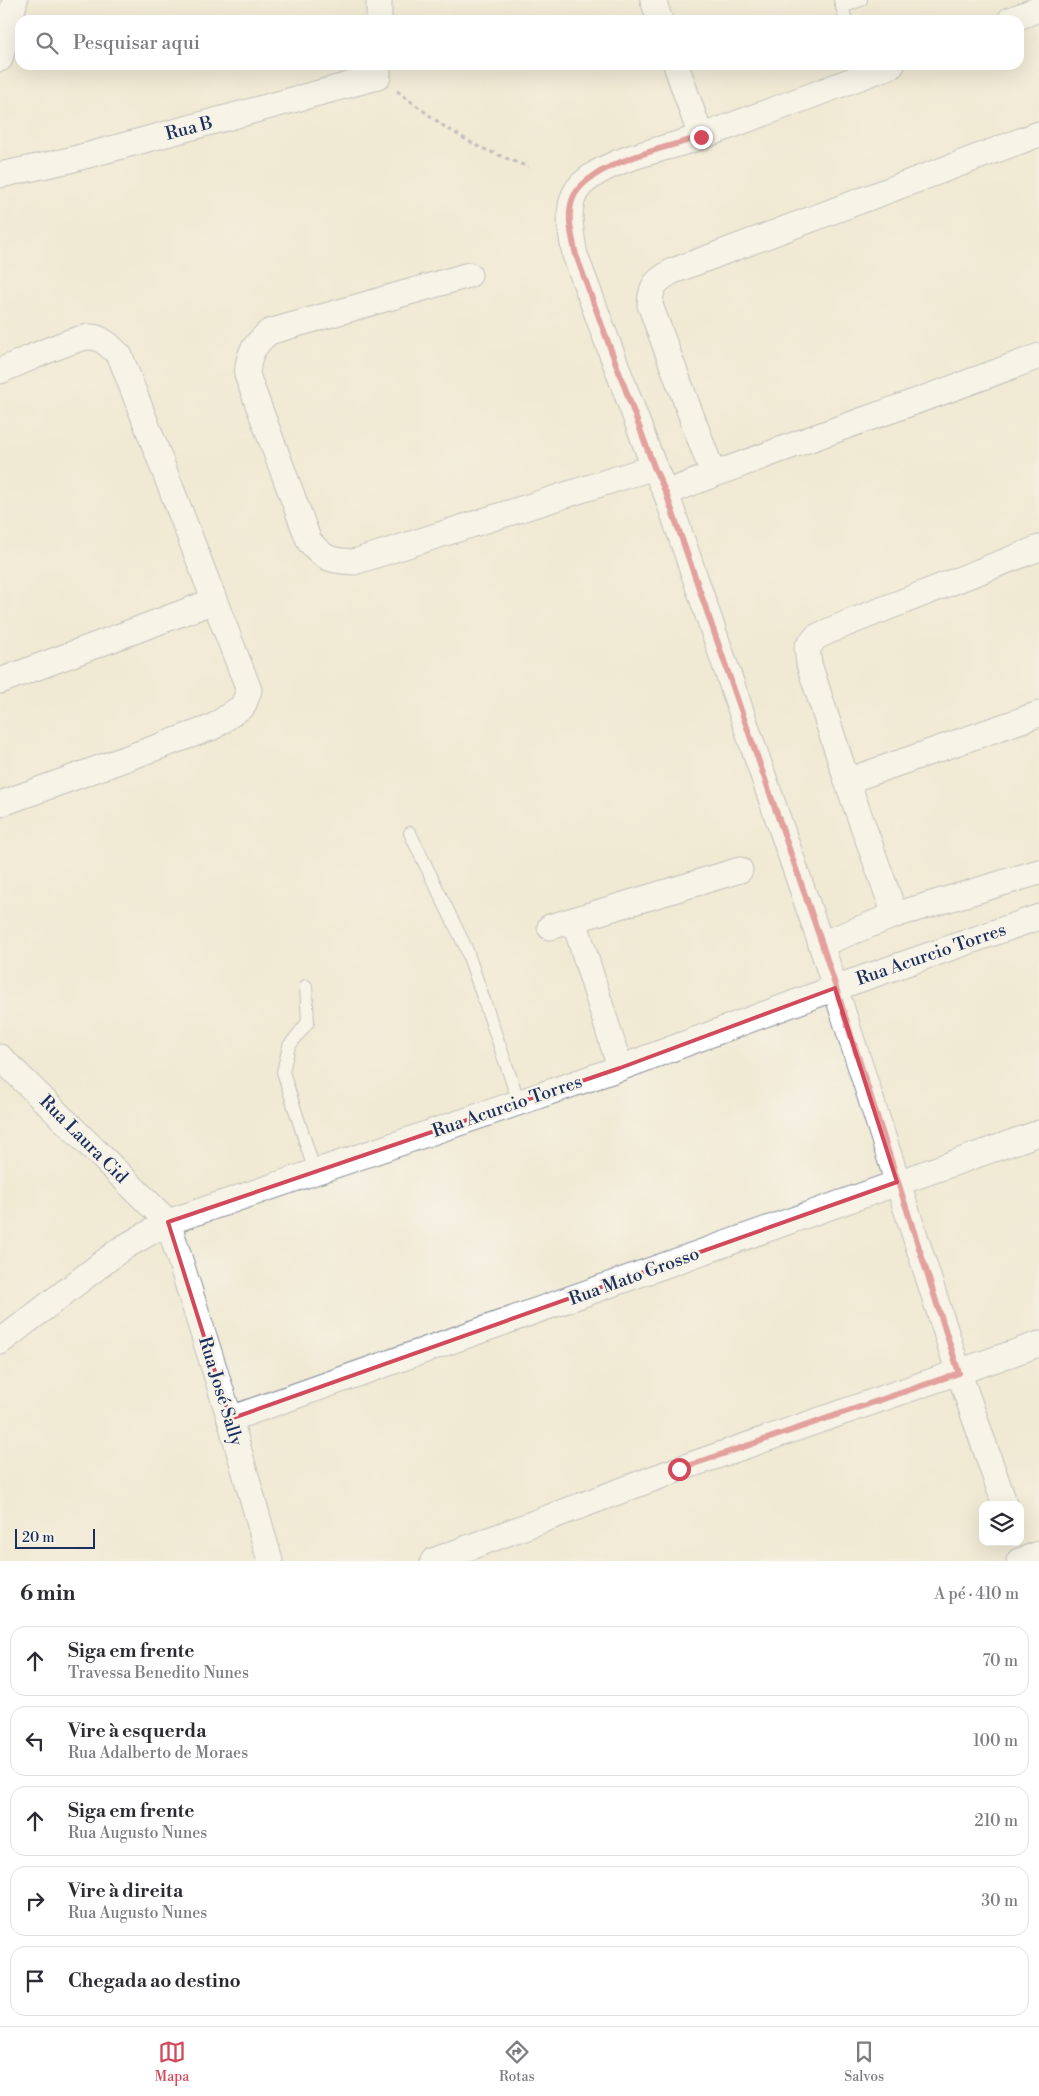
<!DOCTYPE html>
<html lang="pt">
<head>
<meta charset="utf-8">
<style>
  :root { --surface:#fff; --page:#f2f2f3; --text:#2b2b33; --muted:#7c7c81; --line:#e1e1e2; --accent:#d1495b }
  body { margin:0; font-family:"Libre Bodoni",serif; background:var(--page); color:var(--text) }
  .controls { position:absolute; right:15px; bottom:15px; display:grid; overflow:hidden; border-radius:10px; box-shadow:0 5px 20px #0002 }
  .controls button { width:45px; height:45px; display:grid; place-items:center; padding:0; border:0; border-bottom:1px solid var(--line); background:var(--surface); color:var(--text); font:25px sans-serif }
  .scale { position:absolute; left:15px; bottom:12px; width:80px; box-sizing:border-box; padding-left:5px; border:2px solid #1b2f5e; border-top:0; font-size:14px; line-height:18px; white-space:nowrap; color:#1b2f5e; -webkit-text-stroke:4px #f7f3e8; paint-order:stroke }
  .stop { position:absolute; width:15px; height:15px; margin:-11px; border:4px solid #d1495b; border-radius:50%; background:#fff }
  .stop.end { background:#d1495b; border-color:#fff; box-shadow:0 1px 5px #0008 }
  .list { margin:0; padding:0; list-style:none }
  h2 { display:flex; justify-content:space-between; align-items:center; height:65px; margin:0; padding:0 20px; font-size:21px }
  h2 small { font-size:16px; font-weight:400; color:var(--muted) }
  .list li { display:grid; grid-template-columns:32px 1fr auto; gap:15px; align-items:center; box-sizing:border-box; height:70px; margin:0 10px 10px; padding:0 10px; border:1px solid var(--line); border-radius:15px }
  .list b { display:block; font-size:19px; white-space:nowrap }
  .list p { margin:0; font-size:16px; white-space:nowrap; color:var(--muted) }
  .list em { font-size:16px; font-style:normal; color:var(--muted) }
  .icon { flex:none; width:28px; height:28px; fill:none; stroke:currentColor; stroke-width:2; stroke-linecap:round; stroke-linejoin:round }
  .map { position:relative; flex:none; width:1039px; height:1561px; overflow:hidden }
  .search { position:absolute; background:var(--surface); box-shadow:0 5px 20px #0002; left:15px; right:15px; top:15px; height:55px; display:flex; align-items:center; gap:12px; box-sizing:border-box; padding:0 18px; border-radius:15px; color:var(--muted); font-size:19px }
  .sheet { height:465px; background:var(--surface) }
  nav { display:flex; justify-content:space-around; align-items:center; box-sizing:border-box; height:70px; border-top:1px solid var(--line); background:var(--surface); font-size:14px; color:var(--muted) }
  nav a { display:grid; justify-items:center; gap:2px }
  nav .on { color:var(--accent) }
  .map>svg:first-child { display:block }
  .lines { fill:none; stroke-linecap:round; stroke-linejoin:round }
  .service-casing { stroke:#868c99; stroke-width:14 }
  .minor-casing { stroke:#868c99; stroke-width:27 }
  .path { stroke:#868c99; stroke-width:3; stroke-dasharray:4 4; stroke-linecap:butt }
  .service { stroke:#fff; stroke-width:12 }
  .minor { stroke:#fff; stroke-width:25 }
  .route { stroke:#d1495b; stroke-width:6 }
  .marked { fill:none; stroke:#d1495b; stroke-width:4; stroke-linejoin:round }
  .labels { text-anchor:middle; stroke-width:5; stroke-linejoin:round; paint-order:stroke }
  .street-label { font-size:18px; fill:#1b2f5e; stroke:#f7f3e8 }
</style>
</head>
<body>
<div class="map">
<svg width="1039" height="1561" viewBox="0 0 1039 1561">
  <rect width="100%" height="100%" fill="#f7f3e8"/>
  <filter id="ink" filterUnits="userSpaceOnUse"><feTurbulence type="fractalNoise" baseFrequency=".02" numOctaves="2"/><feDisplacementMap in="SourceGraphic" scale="10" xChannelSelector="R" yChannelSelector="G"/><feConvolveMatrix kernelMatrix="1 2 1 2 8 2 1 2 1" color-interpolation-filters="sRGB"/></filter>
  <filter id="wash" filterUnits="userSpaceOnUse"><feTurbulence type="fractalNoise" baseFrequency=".0096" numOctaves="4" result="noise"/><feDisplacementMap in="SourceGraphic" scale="20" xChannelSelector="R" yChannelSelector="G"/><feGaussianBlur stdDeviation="1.12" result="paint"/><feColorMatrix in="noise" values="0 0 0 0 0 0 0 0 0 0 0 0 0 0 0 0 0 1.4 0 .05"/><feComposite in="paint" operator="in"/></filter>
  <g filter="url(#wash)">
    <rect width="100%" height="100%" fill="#f0ead4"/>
  </g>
  <g filter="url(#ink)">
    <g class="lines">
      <defs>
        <g id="service">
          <path d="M840 0 846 20"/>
          <path d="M842 7 861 0"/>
          <path d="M410 833 466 948 519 1102"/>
          <path d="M306 986 308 1022 289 1046 283 1072 315 1172"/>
        </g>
        <g id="minor">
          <path d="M379 0V20"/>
          <path d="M653 0 660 20"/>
          <path d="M1010 20 1039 9"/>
          <path d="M0 59 15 0"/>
          <path d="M676 65 701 137"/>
          <path d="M892 65C829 89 766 113 703 136 666 150 609 157 581 185 564 202 571 234 575 255L654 467 666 493 821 944 959 1373 1005 1505"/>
          <path d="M0 175 70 160 378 77V65"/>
          <path d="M469 275 269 332C252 347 249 353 247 375L309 541C324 559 331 561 354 562L654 467"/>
          <path d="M0 371C17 364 76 336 91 337 102 337 112 348 120 356L249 690 243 706 213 727 0 804"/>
          <path d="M713 474 650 305C651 285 655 281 673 271L1039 134"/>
          <path d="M666 493C789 444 915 404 1039 356"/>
          <path d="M1039 548 838 627 816 637 807 648 809 664 847 781 895 915 1039 872"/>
          <path d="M0 681 214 601"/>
          <path d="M847 781 1039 714"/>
          <path d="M574 920 620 1068"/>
          <path d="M550 927 740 870"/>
          <path d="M821 944 895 915"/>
          <path d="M0 1057 168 1222 230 1419 270 1561"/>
          <path d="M0 1342 121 1249 168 1222 620 1068 835 988 1039 917"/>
          <path d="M230 1419 1039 1133"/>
          <path d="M433 1561 679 1469 1039 1344"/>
          <path d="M1019 1561 1039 1554"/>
        </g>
      </defs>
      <use href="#service" class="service-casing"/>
      <use href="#minor" class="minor-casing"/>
      <path class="path" d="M397 91 445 127 479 147 528 167"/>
      <use href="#service" class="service"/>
      <use href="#minor" class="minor"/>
    </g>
  </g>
  <g class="lines" filter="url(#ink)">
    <path class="route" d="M679 1469 959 1373 822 944 666 493 654 467 576 255C572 237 566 215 573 198 587 164 668 147 701 137"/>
  </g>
  <path d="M0 0H1039V1561H0ZM835 988 897 1182 230 1419 168 1222 620 1068Z" fill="#f0ead4" fill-opacity=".55" fill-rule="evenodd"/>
  <path class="marked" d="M835 988 897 1182 230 1419 168 1222 620 1068Z"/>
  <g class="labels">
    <g class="street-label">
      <text transform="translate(189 128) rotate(-15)" y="6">Rua B</text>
      <text transform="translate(931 954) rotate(-19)" y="6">Rua Acurcio Torres</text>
      <text transform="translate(507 1106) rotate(-19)" y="6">Rua Acurcio Torres</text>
      <text transform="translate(84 1139) rotate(45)" y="6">Rua Laura Cid</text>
      <text transform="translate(634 1276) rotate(-20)" y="6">Rua Mato Grosso</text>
      <text transform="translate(221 1391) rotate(73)" y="6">Rua José Sally</text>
    </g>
  </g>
</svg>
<div class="controls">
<button><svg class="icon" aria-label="layers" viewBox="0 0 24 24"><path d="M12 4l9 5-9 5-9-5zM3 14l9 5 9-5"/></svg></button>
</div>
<div class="scale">20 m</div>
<div class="stop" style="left:679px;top:1469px"></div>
<div class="stop end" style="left:701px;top:137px"></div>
<div class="search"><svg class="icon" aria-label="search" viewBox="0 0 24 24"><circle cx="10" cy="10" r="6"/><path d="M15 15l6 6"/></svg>Pesquisar aqui</div>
</div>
<section class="sheet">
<h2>6 min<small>A pé · 410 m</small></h2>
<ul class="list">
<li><svg class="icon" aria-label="ahead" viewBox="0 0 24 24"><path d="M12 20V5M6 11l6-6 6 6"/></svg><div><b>Siga em frente</b><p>Travessa Benedito Nunes</p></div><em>70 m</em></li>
<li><svg class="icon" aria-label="left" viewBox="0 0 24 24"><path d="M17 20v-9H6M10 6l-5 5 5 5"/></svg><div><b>Vire à esquerda</b><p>Rua Adalberto de Moraes</p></div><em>100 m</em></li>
<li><svg class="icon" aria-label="ahead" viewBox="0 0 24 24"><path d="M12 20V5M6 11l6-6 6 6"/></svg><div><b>Siga em frente</b><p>Rua Augusto Nunes</p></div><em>210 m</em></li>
<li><svg class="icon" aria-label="right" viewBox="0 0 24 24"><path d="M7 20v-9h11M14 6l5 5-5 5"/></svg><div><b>Vire à direita</b><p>Rua Augusto Nunes</p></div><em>30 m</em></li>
<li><svg class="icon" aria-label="arrive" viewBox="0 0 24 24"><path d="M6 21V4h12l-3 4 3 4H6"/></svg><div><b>Chegada ao destino</b></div></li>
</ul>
</section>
<nav>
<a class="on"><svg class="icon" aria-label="map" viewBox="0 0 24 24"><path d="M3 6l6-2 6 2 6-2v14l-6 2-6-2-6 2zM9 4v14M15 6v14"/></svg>Mapa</a>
<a><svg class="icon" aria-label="directions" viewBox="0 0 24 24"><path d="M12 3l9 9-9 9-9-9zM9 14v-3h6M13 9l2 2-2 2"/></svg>Rotas</a>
<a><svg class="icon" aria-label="saved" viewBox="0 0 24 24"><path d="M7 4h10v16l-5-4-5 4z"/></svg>Salvos</a>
</nav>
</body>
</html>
